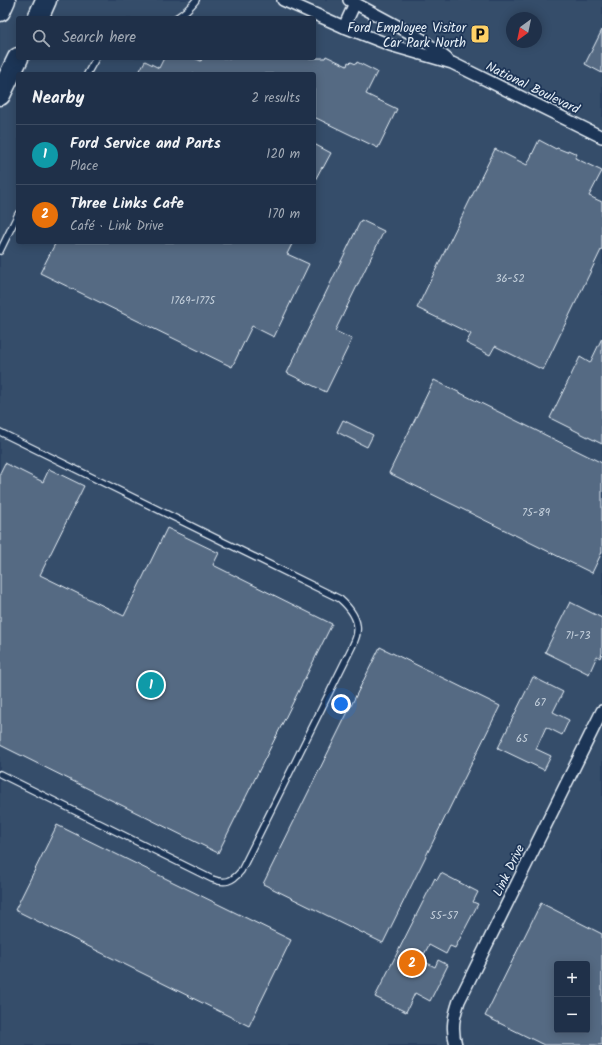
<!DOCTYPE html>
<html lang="en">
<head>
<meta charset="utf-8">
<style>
  :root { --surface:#1f3049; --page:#273850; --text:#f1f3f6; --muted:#a1a9b4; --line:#3c4b61; --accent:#e797bd }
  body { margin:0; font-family:Kalam,sans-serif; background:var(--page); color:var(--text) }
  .controls { position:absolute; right:12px; bottom:12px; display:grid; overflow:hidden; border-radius:4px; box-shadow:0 2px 10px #0003 }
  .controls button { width:36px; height:36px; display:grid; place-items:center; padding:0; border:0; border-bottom:1px solid var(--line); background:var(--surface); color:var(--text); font:20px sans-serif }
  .compass { position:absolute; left:506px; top:12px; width:36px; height:36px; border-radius:50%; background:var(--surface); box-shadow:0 2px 10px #0003; rotate:213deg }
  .you { position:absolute; left:341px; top:704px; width:14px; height:14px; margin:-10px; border:3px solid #fff; border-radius:50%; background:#1a73e8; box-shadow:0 0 0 6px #1a73e833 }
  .badge { display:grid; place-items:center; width:26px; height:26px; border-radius:50%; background:var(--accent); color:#fff; font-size:13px; font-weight:700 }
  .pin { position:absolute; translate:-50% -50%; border:2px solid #fff; box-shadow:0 1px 4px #0006 }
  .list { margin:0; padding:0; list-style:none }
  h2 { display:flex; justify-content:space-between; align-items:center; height:52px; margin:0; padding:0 16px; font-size:17px }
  h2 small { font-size:13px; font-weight:400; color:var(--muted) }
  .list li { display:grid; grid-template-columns:26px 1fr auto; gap:12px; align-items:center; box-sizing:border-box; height:60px; padding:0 16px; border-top:1px solid var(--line) }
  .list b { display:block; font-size:15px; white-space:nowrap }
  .list p { margin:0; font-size:13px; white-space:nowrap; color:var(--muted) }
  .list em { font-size:13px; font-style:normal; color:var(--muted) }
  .icon { flex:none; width:22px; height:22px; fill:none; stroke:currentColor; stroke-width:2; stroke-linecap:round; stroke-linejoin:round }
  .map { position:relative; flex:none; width:602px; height:1045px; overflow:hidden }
  .search { position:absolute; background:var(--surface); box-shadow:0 2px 10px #0003; left:16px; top:16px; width:300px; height:44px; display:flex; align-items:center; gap:10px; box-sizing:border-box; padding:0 14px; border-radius:4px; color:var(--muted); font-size:15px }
  .panel { position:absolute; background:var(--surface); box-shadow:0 2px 10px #0003; left:16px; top:72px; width:300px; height:172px; border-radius:4px }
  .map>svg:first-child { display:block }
  .built { fill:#364d6b; fill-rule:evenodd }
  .building { fill:#556a83; stroke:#e8f1f8; fill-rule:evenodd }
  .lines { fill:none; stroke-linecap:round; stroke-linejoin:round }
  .lane-casing { stroke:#e8f1f8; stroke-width:8 }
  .street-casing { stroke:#e8f1f8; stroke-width:14 }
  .highway-casing { stroke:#e8f1f8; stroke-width:23 }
  .lane { stroke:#1d3557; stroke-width:5.5 }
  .street { stroke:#1d3557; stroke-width:11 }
  .highway { stroke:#1d3557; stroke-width:20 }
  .labels { text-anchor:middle; stroke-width:3.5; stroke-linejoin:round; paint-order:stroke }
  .number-label { font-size:11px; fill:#c3cfdb }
  .poi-label { font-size:13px; fill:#e8f1f8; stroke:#1d3557; text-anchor:end }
  .street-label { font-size:13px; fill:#e8f1f8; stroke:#1d3557 }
</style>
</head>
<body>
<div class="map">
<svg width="602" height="1045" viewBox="0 0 602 1045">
  <rect width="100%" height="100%" fill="#294061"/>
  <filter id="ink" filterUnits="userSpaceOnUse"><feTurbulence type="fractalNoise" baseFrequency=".025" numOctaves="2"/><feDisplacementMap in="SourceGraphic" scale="8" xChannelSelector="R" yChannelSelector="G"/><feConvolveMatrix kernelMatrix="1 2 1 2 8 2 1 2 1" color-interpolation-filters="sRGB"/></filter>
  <g filter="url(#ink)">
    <path class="built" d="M0 0H602V1045H0ZM18 18H314V58H18ZM512 18H536V42H512ZM18 74H314V242H18ZM557 964H587V1030H557Z"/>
    <g class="building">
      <path d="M602 30V73L585 64Z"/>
      <path d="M326 56 347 66 348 62 350 63 351 62 356 64 357 62 377 72 366 94 397 109 378 148 314 117V74H138L145 61 159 68 164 58H194L201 61 202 58H325Z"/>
      <path d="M539 140 556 149 557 148 567 152 568 150 577 154 575 158 602 171 589 196 602 202V248L543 370 495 346 490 355 466 343 471 334 417 308 495 149 527 165Z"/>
      <path d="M314 144 331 153 323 168 322 167 314 182Z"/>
      <path d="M361 220 384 231 335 331 352 339 326 392 287 373Z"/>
      <path d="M56 242H293L287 254 309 264 274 337 252 326 232 367 40 273Z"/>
      <path d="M602 338V444L550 418 580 357 590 363Z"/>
      <path d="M434 380 602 463V552L592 573 389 473Z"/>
      <path d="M343 420 373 435 367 447 337 432Z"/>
      <path d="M5 463 43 482 49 469 84 486 40 575 124 616 167 528 219 553 213 565 332 624 218 853 0 745V473Z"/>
      <path d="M570 602 602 618V653L600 658 597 656 589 674 545 652Z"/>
      <path d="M380 647 500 706 383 943 263 884Z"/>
      <path d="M533 677 563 692 553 712 569 720 562 735 546 727 536 749 551 756 544 770 498 748Z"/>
      <path d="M57 825 291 940 249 1026 15 910Z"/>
      <path d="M441 873 478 892 473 902 478 904 455 948 450 946 446 954 429 945 421 960 435 967 438 960 448 965 430 1001 415 993 406 1012 375 997 435 878 437 880Z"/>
      <path d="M541 903 602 934V1045H544L485 1016ZM557 964H587V1030H557Z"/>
    </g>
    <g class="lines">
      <defs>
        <g id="lane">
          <path d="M176 18C184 13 190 8 196 0"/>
          <path d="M87 74 96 58"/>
          <path d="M0 251 18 214"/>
          <path d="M0 432 340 599C349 607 359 618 357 632 357 637 354 642 352 647L241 871C232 882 225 884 212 879L0 774"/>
        </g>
        <g id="street">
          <path d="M283 0 344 27 390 45 452 63 602 137"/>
          <path d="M349 0 423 40 447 59"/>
          <path d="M344 27 355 3"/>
          <path d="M456 1045C451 1028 454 1016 459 1001L602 711"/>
        </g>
        <g id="highway">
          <path d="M0 11 5 0"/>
          <path d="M38 18 46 0"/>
          <path d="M0 95 18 58"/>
        </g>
      </defs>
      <use href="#lane" class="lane-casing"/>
      <use href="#street" class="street-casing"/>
      <use href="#highway" class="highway-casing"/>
      <use href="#lane" class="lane"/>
      <use href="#street" class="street"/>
      <use href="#highway" class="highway"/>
    </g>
  </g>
  <defs>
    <symbol id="parking-square" viewBox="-11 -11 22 22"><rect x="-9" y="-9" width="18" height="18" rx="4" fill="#ffd166" stroke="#1d3557"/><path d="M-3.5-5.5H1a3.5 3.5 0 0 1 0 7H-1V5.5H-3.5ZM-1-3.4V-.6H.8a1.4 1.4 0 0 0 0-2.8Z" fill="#111"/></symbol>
  </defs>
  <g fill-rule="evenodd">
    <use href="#parking-square" x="469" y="23" width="22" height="22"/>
  </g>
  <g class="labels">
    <g class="number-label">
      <text x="510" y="282">36-52</text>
      <text x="193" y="304">1769-1775</text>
      <text x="536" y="516">75-89</text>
      <text x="578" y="639">71-73</text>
      <text x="540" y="706">67</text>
      <text x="522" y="742">65</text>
      <text x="444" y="919">55-57</text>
    </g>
    <g class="poi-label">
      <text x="466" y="32">Ford Employee Visitor<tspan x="466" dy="15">Car Park North</tspan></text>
    </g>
    <g class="street-label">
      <text transform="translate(533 87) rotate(26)" y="5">National Boulevard</text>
      <text transform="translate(508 870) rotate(-64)" y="5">Link Drive</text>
    </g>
  </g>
</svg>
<div class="controls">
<button>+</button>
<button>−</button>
</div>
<svg class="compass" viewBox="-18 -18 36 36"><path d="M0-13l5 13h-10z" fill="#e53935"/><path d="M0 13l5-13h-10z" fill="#a1a9b4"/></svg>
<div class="you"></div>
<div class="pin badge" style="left:151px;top:685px;background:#0f9aa8">1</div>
<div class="pin badge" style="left:412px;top:963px;background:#e8710a">2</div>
<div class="search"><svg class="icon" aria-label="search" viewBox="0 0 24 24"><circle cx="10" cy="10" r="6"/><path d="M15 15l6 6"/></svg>Search here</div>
<section class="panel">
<h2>Nearby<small>2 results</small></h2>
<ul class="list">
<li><span class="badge" style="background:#0f9aa8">1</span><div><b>Ford Service and Parts</b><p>Place</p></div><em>120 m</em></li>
<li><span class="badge" style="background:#e8710a">2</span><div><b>Three Links Cafe</b><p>Café · Link Drive</p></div><em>170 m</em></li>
</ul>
</section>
</div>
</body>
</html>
